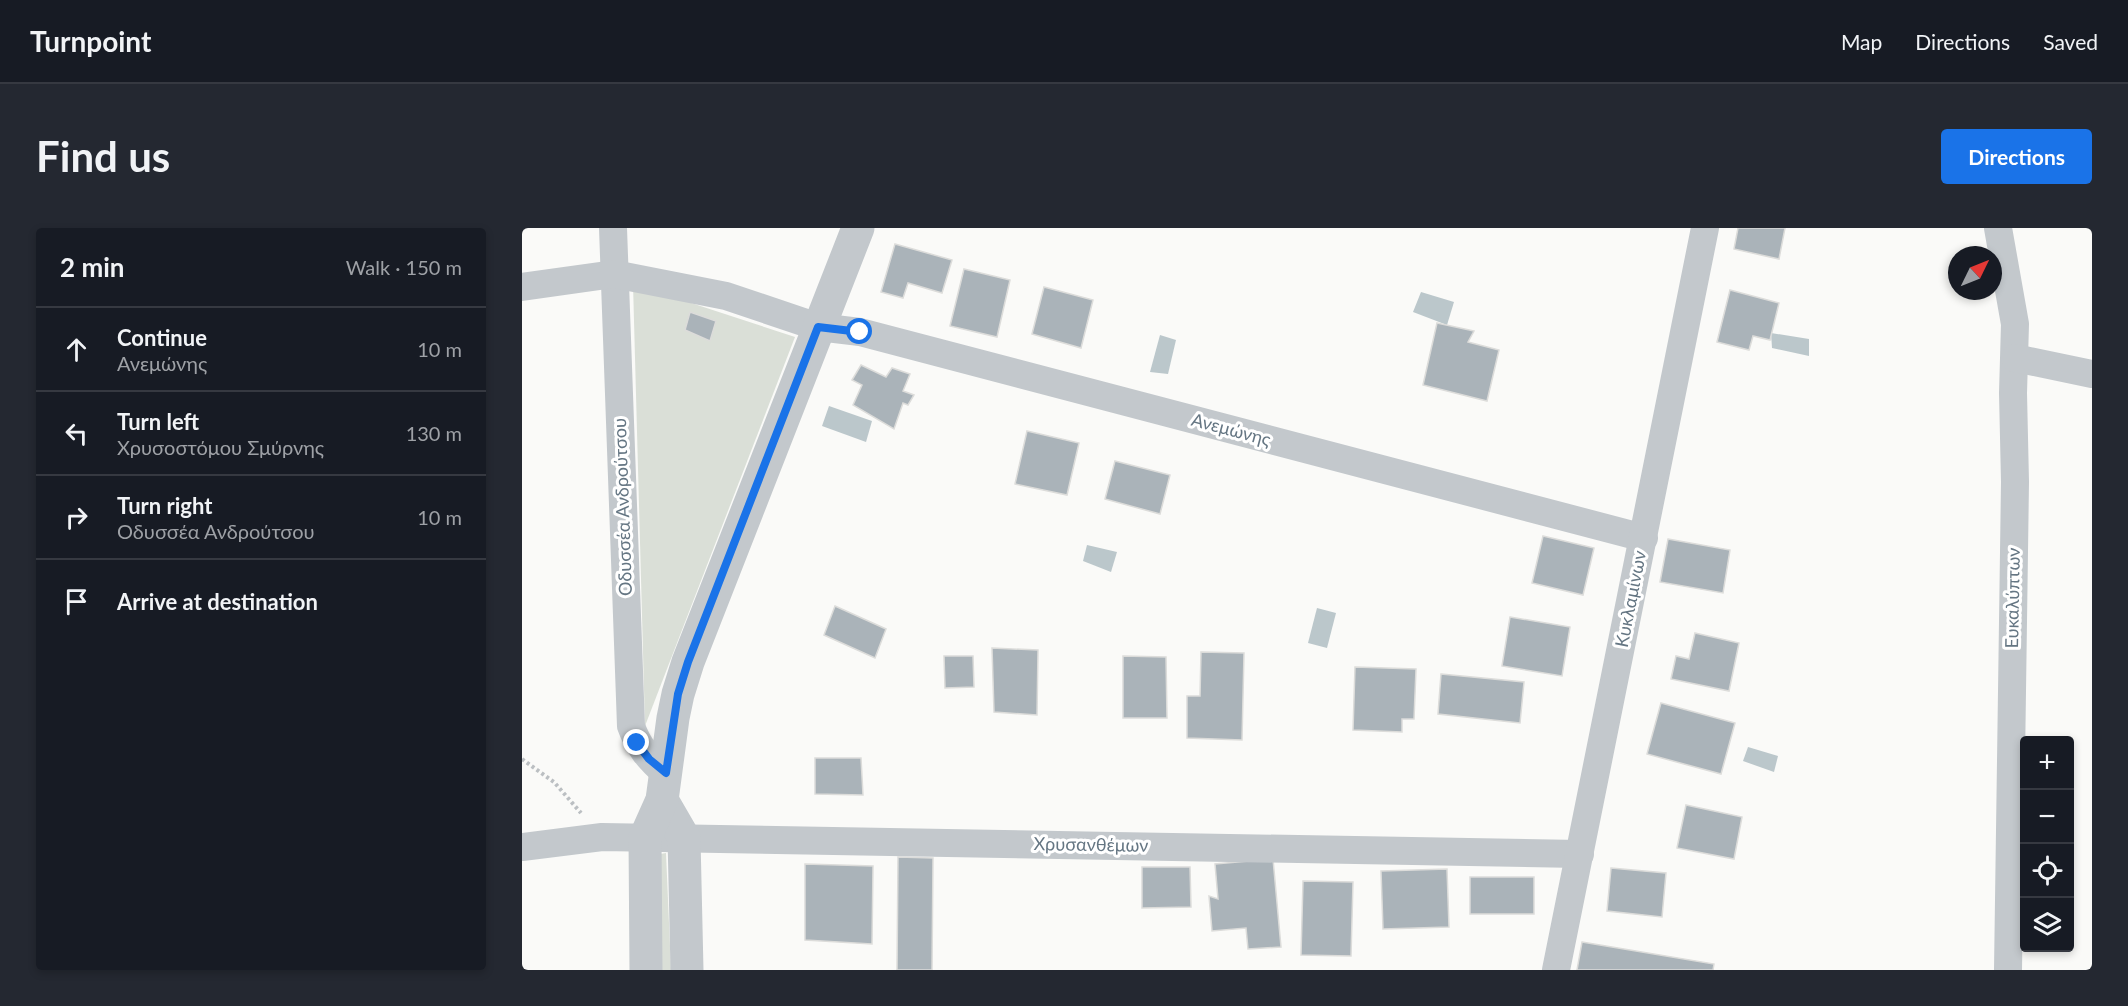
<!DOCTYPE html>
<html lang="en">
<head>
<meta charset="utf-8">
<style>
  :root { --surface:#171b24; --page:#242831; --text:#f1f3f6; --muted:#9ea1a6; --line:#363941; --accent:#1a73e8 }
  body { margin:0; font-family:Lato,sans-serif; background:var(--page); color:var(--text) }
  .controls { position:absolute; right:18px; bottom:18px; display:grid; overflow:hidden; border-radius:6px; box-shadow:0 3px 9px #0003 }
  .controls button { width:54px; height:54px; display:grid; place-items:center; padding:0; border:0; border-bottom:2px solid var(--line); background:var(--surface); color:var(--text); font:30px sans-serif }
  .compass { position:absolute; left:1426px; top:18px; width:54px; height:54px; border-radius:50%; background:var(--surface); box-shadow:0 3px 9px #0003; rotate:47deg }
  .stop { position:absolute; width:18px; height:18px; margin:-14px; border:4px solid #1a73e8; border-radius:50%; background:#fff }
  .stop.end { background:#1a73e8; border-color:#fff; box-shadow:0 2px 6px #0008 }
  .list { margin:0; padding:0; list-style:none }
  h2 { display:flex; justify-content:space-between; align-items:center; height:78px; margin:0; padding:0 24px; font-size:26px }
  h2 small { font-size:20px; font-weight:400; color:var(--muted) }
  .list li { display:grid; grid-template-columns:39px 1fr auto; gap:18px; align-items:center; box-sizing:border-box; height:84px; padding:0 24px; border-top:2px solid var(--line) }
  .list b { display:block; font-size:22px; white-space:nowrap }
  .list p { margin:0; font-size:20px; white-space:nowrap; color:var(--muted) }
  .list em { font-size:20px; font-style:normal; color:var(--muted) }
  .icon { flex:none; width:33px; height:33px; fill:none; stroke:currentColor; stroke-width:2; stroke-linecap:round; stroke-linejoin:round }
  .map { position:relative; flex:none; width:1570px; height:742px; overflow:hidden; border-radius:6px }
  header { display:flex; align-items:center; gap:36px; box-sizing:border-box; height:84px; padding:0 30px; background:var(--surface); border-bottom:2px solid var(--line) }
  header strong { font-size:28px }
  nav { display:flex; gap:33px; margin-inline-start:auto; font-size:21px }
  .intro { display:flex; align-items:center; justify-content:space-between; box-sizing:border-box; height:144px; padding:0 36px }
  h1 { margin:0; font-size:42px }
  .button { padding:15px 27px; border-radius:6px; background:var(--accent); color:#fff; font-size:21px; font-weight:700 }
  main { display:flex; gap:36px; padding:0 36px }
  aside { flex:1; background:var(--surface); border-radius:6px; box-shadow:0 3px 9px #0003 }
  .map>svg:first-child { display:block }
  .green { fill:#dadfd7 }
  .water { fill:#bbc7cb }
  .building { fill:#aab3b9; stroke:#dcdcda; stroke-width:1.5 }
  .lines { fill:none; stroke-linecap:round; stroke-linejoin:round }
  .path { stroke:#bbbfc2; stroke-width:4; stroke-dasharray:3 3; stroke-linecap:butt }
  .minor { stroke:#c3c8cc; stroke-width:28 }
  .tertiary { stroke:#c3c8cc; stroke-width:33 }
  .route { stroke:#1a73e8; stroke-width:8 }
  .labels { text-anchor:middle; stroke-width:6; stroke-linejoin:round; paint-order:stroke }
  .street-label { font-size:18px; fill:#657683; stroke:#fff }
</style>
</head>
<body>
<header>
<strong>Turnpoint</strong>
<nav><a>Map</a><a>Directions</a><a>Saved</a></nav>
</header>
<div class="intro"><h1>Find us</h1><a class="button">Directions</a></div>
<main>
<aside>
<h2>2 min<small>Walk · 150 m</small></h2>
<ul class="list">
<li><svg class="icon" aria-label="ahead" viewBox="0 0 24 24"><path d="M12 20V5M6 11l6-6 6 6"/></svg><div><b>Continue</b><p>Ανεμώνης</p></div><em>10 m</em></li>
<li><svg class="icon" aria-label="left" viewBox="0 0 24 24"><path d="M17 20v-9H6M10 6l-5 5 5 5"/></svg><div><b>Turn left</b><p>Χρυσοστόμου Σμύρνης</p></div><em>130 m</em></li>
<li><svg class="icon" aria-label="right" viewBox="0 0 24 24"><path d="M7 20v-9h11M14 6l5 5-5 5"/></svg><div><b>Turn right</b><p>Οδυσσέα Ανδρούτσου</p></div><em>10 m</em></li>
<li><svg class="icon" aria-label="arrive" viewBox="0 0 24 24"><path d="M6 21V4h12l-3 4 3 4H6"/></svg><div><b>Arrive at destination</b></div></li>
</ul>
</aside>
<div class="map">
<svg width="1570" height="742" viewBox="0 0 1570 742">
  <rect width="100%" height="100%" fill="#fafaf8"/>
  <g class="green">
    <path d="M111 56 273 109 123 498Z"/>
    <path d="M144 625 149 742H137L132 627Z"/>
  </g>
  <g class="water">
    <path d="M899 64 932 74 925 97 891 84Z"/>
    <path d="M1249 105 1287 111V128L1250 120Z"/>
    <path d="M638 107 654 112 646 146 628 144Z"/>
    <path d="M307 178 350 193 344 214 300 198Z"/>
    <path d="M565 317 595 324 589 344 561 333Z"/>
    <path d="M795 380 814 385 805 420 786 415Z"/>
    <path d="M1226 519 1256 528 1252 544 1221 533Z"/>
  </g>
  <g class="building">
    <path d="M1216 0H1263L1257 31 1212 21Z"/>
    <path d="M373 16 430 32 420 65 386 55 381 70 359 64Z"/>
    <path d="M442 41 488 52 475 109 428 98Z"/>
    <path d="M522 59 571 72 559 120 510 106Z"/>
    <path d="M1208 62 1257 75 1248 112 1231 108 1227 122 1195 114Z"/>
    <path d="M168 84 194 93 188 113 163 102Z"/>
    <path d="M915 95 952 103 946 114 977 122 965 173 901 157Z"/>
    <path d="M339 137 364 149 370 140 388 146 381 163 392 167 386 177 381 175 372 201 331 177 340 157 330 152Z"/>
    <path d="M505 203 557 215 545 267 493 256Z"/>
    <path d="M593 233 648 247 638 286 583 271Z"/>
    <path d="M1021 308 1072 320 1061 367 1010 355Z"/>
    <path d="M1146 311 1208 322 1201 365 1138 354Z"/>
    <path d="M313 378 364 401 353 430 302 407Z"/>
    <path d="M988 389 1048 399 1040 448 980 438Z"/>
    <path d="M1173 405 1217 415 1207 463 1149 451 1154 428 1167 431Z"/>
    <path d="M470 420 516 422 515 487 472 484Z"/>
    <path d="M679 424 722 425 720 512 665 510V468H678Z"/>
    <path d="M422 428H451L452 459 423 460Z"/>
    <path d="M601 428 644 429 645 490H601Z"/>
    <path d="M833 439 894 441 892 491H880V504L831 502Z"/>
    <path d="M919 446 1002 454 998 495 916 486Z"/>
    <path d="M1139 475 1213 495 1199 546 1125 526Z"/>
    <path d="M293 530H339L341 567 293 566Z"/>
    <path d="M1164 577 1220 589 1212 631 1155 620Z"/>
    <path d="M376 629 411 630 410 742H375Z"/>
    <path d="M751 631 759 719 726 721 724 700 690 703 687 668 696 671 693 636Z"/>
    <path d="M283 636 351 638 350 716 283 712Z"/>
    <path d="M620 639H668L669 679 620 680Z"/>
    <path d="M1089 640 1144 645 1140 689 1085 683Z"/>
    <path d="M925 641 927 699 861 701 859 643Z"/>
    <rect x="948" y="649" width="64" height="37"/>
    <path d="M781 653 831 654 829 728 779 727Z"/>
    <path d="M1060 714 1192 736 1191 742H1055Z"/>
  </g>
  <g class="lines">
    <path class="path" d="M0 531 32 554 59 585"/>
    <g class="minor">
      <path d="M91 0 109 498C116 518 127 531 143 545"/>
      <path d="M1476 0 1493 96 1491 165 1493 254 1486 742"/>
      <path d="M0 59 92 46 204 68 296 99 338 104 1122 310"/>
      <path d="M1493 130 1570 146"/>
      <path d="M0 619 80 609 1058 626"/>
      <path d="M1034 742 1183 0"/>
    </g>
    <g class="tertiary">
      <path d="M140 572 162 610 165 742"/>
      <path d="M124 742 123 610 140 572 151 490 156 466 166 434 336 0"/>
    </g>
  </g>
  <g class="lines">
    <path class="route" d="M115 515 127 531 144 545 156 466 166 434 296 99 338 104"/>
  </g>
  <g class="labels">
    <g class="street-label">
      <text transform="translate(709 202) rotate(15)" y="6">Ανεμώνης</text>
      <text transform="translate(101 279) rotate(-92)" y="6">Οδυσσέα Ανδρούτσου</text>
      <text transform="translate(1491 370) rotate(-89)" y="6">Ευκαλύπτων</text>
      <text transform="translate(1109 371) rotate(-79)" y="6">Κυκλαμίνων</text>
      <text transform="translate(569 617) rotate(1)" y="6">Χρυσανθέμων</text>
    </g>
  </g>
</svg>
<div class="controls">
<button>+</button>
<button>−</button>
<button><svg class="icon" aria-label="locate" viewBox="0 0 24 24"><circle cx="12" cy="12" r="6"/><path d="M12 2v4M12 18v4M2 12h4M18 12h4"/></svg></button>
<button><svg class="icon" aria-label="layers" viewBox="0 0 24 24"><path d="M12 4l9 5-9 5-9-5zM3 14l9 5 9-5"/></svg></button>
</div>
<svg class="compass" viewBox="-18 -18 36 36"><path d="M0-13l5 13h-10z" fill="#e53935"/><path d="M0 13l5-13h-10z" fill="#9ea1a6"/></svg>
<div class="stop" style="left:338px;top:104px"></div>
<div class="stop end" style="left:115px;top:515px"></div>
</div>
</main>
</body>
</html>
